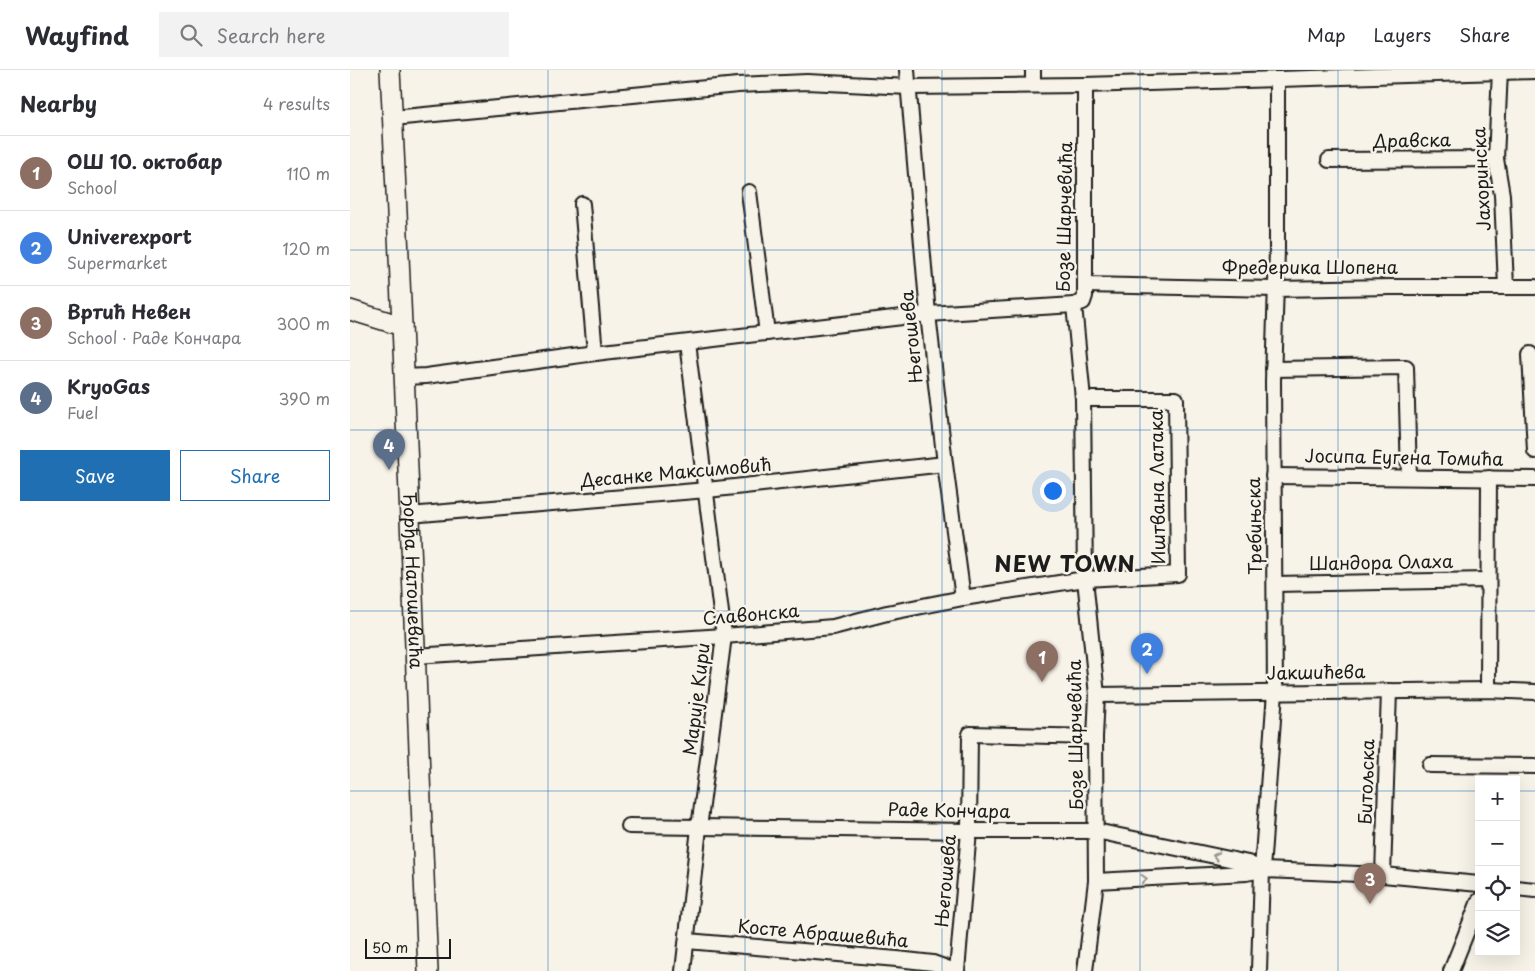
<!DOCTYPE html>
<html lang="en">
<head>
<meta charset="utf-8">
<style>
  :root { --surface:#fff; --page:#f2f2f3; --text:#2b2b33; --muted:#7c7c81; --line:#e1e1e2; --accent:#1f6fb2 }
  body { margin:0; font-family:"Playpen Sans",sans-serif; background:var(--page); color:var(--text) }
  .controls { position:absolute; right:15px; bottom:15px; display:grid; overflow:hidden; border-radius:0px; box-shadow:0 5px 20px #0002 }
  .controls button { width:45px; height:45px; display:grid; place-items:center; padding:0; border:0; border-bottom:1px solid var(--line); background:var(--surface); color:var(--text); font:25px sans-serif }
  .scale { position:absolute; left:15px; bottom:12px; width:86px; box-sizing:border-box; padding-left:5px; border:2px solid #1c1c1c; border-top:0; font-size:14px; line-height:18px; white-space:nowrap; color:#1c1c1c; -webkit-text-stroke:4px #f7f3e8; paint-order:stroke }
  .you { position:absolute; left:702px; top:420px; width:18px; height:18px; margin:-12px; border:4px solid #fff; border-radius:50%; background:#1a73e8; box-shadow:0 0 0 8px #1a73e833 }
  .badge { display:grid; place-items:center; width:32px; height:32px; border-radius:50%; background:var(--accent); color:#fff; font-size:16px; font-weight:700 }
  .pin { position:absolute; translate:-50% -41px; filter:drop-shadow(0 1px 2px #0008) }
  .pin::after { content:''; position:absolute; top:26px; width:18px; height:15px; background:inherit; clip-path:polygon(0 0,100% 0,50% 100%) }
  .list { margin:0; padding:0; list-style:none }
  h2 { display:flex; justify-content:space-between; align-items:center; height:65px; margin:0; padding:0 20px; font-size:21px }
  h2 small { font-size:16px; font-weight:400; color:var(--muted) }
  .list li { display:grid; grid-template-columns:32px 1fr auto; gap:15px; align-items:center; box-sizing:border-box; height:75px; padding:0 20px; border-top:1px solid var(--line) }
  .list b { display:block; font-size:19px; white-space:nowrap }
  .list p { margin:0; font-size:16px; white-space:nowrap; color:var(--muted) }
  .list em { font-size:16px; font-style:normal; color:var(--muted) }
  .actions { display:flex; gap:10px; padding:15px 20px }
  .actions a { flex:1; padding:11px 0; border:1px solid var(--accent); border-radius:0px; text-align:center; font-size:18px; color:var(--accent) }
  .actions .main { background:var(--accent); color:#fff }
  .icon { flex:none; width:28px; height:28px; fill:none; stroke:currentColor; stroke-width:2; stroke-linecap:round; stroke-linejoin:round }
  .map { position:relative; flex:none; width:1185px; height:901px; overflow:hidden }
  header { display:flex; align-items:center; gap:30px; box-sizing:border-box; height:70px; padding:0 25px; background:var(--surface); border-bottom:1px solid var(--line) }
  header strong { font-size:24px }
  nav { display:flex; gap:28px; margin-inline-start:auto; font-size:18px }
  .search { width:350px; height:45px; background:var(--page); display:flex; align-items:center; gap:12px; box-sizing:border-box; padding:0 18px; border-radius:0px; color:var(--muted); font-size:19px }
  main { display:flex }
  aside { flex:1; background:var(--surface) }
  .map>svg:first-child { display:block }
  .lines { fill:none; stroke-linecap:round; stroke-linejoin:round }
  .street-casing { stroke:#1c1c1c; stroke-width:18 }
  .secondary-casing { stroke:#1c1c1c; stroke-width:22 }
  .street { stroke:#f7f3e8; stroke-width:14 }
  .secondary { stroke:#f7f3e8; stroke-width:19 }
  .oneway { stroke:#94928c }
  .grid { fill:none; stroke:#1f6fb2; stroke-width:1; stroke-opacity:0.55 }
  .labels { text-anchor:middle; stroke-width:5; stroke-linejoin:round; paint-order:stroke }
  .street-label { font-size:18px; fill:#1c1c1c; stroke:#f7f3e8 }
  .district-label { font-size:22px; font-weight:bold; letter-spacing:1px; fill:#1c1c1c; stroke:#f7f3e8 }
</style>
</head>
<body>
<header>
<strong>Wayfind</strong>
<div class="search"><svg class="icon" aria-label="search" viewBox="0 0 24 24"><circle cx="10" cy="10" r="6"/><path d="M15 15l6 6"/></svg>Search here</div>
<nav><a>Map</a><a>Layers</a><a>Share</a></nav>
</header>
<main>
<aside>
<h2>Nearby<small>4 results</small></h2>
<ul class="list">
<li><span class="badge" style="background:#8d6e63">1</span><div><b>ОШ 10. октобар</b><p>School</p></div><em>110 m</em></li>
<li><span class="badge" style="background:#3f7fe0">2</span><div><b>Univerexport</b><p>Supermarket</p></div><em>120 m</em></li>
<li><span class="badge" style="background:#8d6e63">3</span><div><b>Вртић Невен</b><p>School · Раде Кончара</p></div><em>300 m</em></li>
<li><span class="badge" style="background:#5c6f8a">4</span><div><b>KryoGas</b><p>Fuel</p></div><em>390 m</em></li>
</ul>
<div class="actions"><a class="main">Save</a><a>Share</a></div>
</aside>
<div class="map">
<svg width="1185" height="901" viewBox="0 0 1185 901">
  <rect width="100%" height="100%" fill="#f7f3e8"/>
  <filter id="ink" filterUnits="userSpaceOnUse"><feTurbulence type="fractalNoise" baseFrequency=".02" numOctaves="2"/><feDisplacementMap in="SourceGraphic" scale="10" xChannelSelector="R" yChannelSelector="G"/><feConvolveMatrix kernelMatrix="1 2 1 2 8 2 1 2 1" color-interpolation-filters="sRGB"/></filter>
  <g filter="url(#ink)">
    <g class="lines">
      <defs>
        <g id="street">
          <path d="M557 0 578 244 595 394 613 528"/>
          <path d="M683 0V15"/>
          <path d="M1150 0 1146 89 1152 125 1156 217"/>
          <path d="M735 15V226L733 232 724 235 733 329 735 509 747 625 745 667 746 811 735 901"/>
          <path d="M43 48 388 15 457 12 559 17 735 15 1185 1"/>
          <path d="M979 90 1146 89"/>
          <path d="M399 122 417 263"/>
          <path d="M232 134 245 283"/>
          <path d="M735 215 925 219 1041 217H1185"/>
          <path d="M1180 284 1185 381"/>
          <path d="M923 299 1056 297 1059 407"/>
          <path d="M54 307 76 306 245 283 578 244 724 235"/>
          <path d="M923 406 1185 409"/>
          <path d="M59 445 357 420 595 394"/>
          <path d="M925 514 1138 510"/>
          <path d="M65 586 374 566 483 557 537 543 613 528 735 509 828 504 826 329H733"/>
          <path d="M1138 620 1139 408"/>
          <path d="M747 625 1138 620 1185 622"/>
          <path d="M1080 695 1185 696"/>
          <path d="M279 756 619 761H746L898 793 912 800"/>
          <path d="M1033 805 1039 621"/>
          <path d="M746 811 896 803 912 800 1033 805 1129 814"/>
          <path d="M1166 818 1185 820"/>
          <path d="M337 871 547 889 583 893 605 901"/>
          <path d="M333 901 349 758 374 566 337 273"/>
          <path d="M607 901 619 761 620 664 745 667"/>
          <path d="M909 901 912 800 925 622 923 311 927 180V9"/>
          <path d="M1101 901 1129 831"/>
        </g>
        <g id="secondary">
          <path id="s1" d="M40 0C56 300 65 601 78 901"/>
          <path d="M0 240 52 256"/>
        </g>
      </defs>
      <use href="#street" class="street-casing"/>
      <use href="#secondary" class="secondary-casing"/>
      <use href="#street" class="street"/>
      <use href="#secondary" class="secondary"/>
    </g>
    <defs><path id="oneway-chevron" d="M-2-3.5L2.5 0L-2 3.5" fill="none" stroke-width="1.6" stroke-linecap="round" stroke-linejoin="round" transform="scale(1.25)"/></defs>
    <g class="oneway">
      <use href="#oneway-chevron" transform="translate(866 786) rotate(-168)"/>
      <use href="#oneway-chevron" transform="translate(794 809) rotate(-3)"/>
    </g>
  </g>
  <path class="grid" d="M198 0V901M395 0V901M592 0V901M790 0V901M988 0V901M0 180H1185M0 360H1185M0 541H1185M0 721H1129M1166 721H1185"/>
  <g class="labels">
    <g class="street-label">
      <text transform="translate(1062 71) rotate(-1)" y="6">Дравска</text>
      <text transform="translate(1132 109) rotate(-93)" y="6">Јахоринска</text>
      <text transform="translate(715 147) rotate(-89)" y="6">Бозе Шарчевића</text>
      <text x="960" y="204">Фредерика Шопена</text>
      <text transform="translate(562 267) rotate(-96)" y="6">Његошева</text>
      <text transform="translate(1054 388) rotate(1)" y="6">Јосипа Еугена Томића</text>
      <text transform="translate(326 403) rotate(-5)" y="6">Десанке Максимовић</text>
      <text transform="translate(808 417) rotate(-91)" y="6">Иштвана Латака</text>
      <text transform="translate(905 456) rotate(-91)" y="6">Требињска</text>
      <text transform="translate(1031 493) rotate(-1)" y="6">Шандора Олаха</text>
      <text dy="6" stroke="none"><textPath href="#s1" startOffset="511">Ђорђа Натошевића</textPath></text>
      <text transform="translate(401 545) rotate(-5)" y="6">Славонска</text>
      <text transform="translate(966 603) rotate(-1)" y="6">Јакшићева</text>
      <text transform="translate(347 629) rotate(-83)" y="6">Марије Кири</text>
      <text transform="translate(726 665) rotate(-91)" y="6">Бозе Шарчевића</text>
      <text transform="translate(1017 712) rotate(-88)" y="6">Битољска</text>
      <text transform="translate(599 741) rotate(1)" y="6">Раде Кончара</text>
      <text transform="translate(596 811) rotate(-85)" y="6">Његошева</text>
      <text transform="translate(473 864) rotate(5)" y="6">Косте Абрашевића</text>
    </g>
    <g class="district-label">
      <text x="715" y="502">NEW TOWN</text>
    </g>
  </g>
</svg>
<div class="controls">
<button>+</button>
<button>−</button>
<button><svg class="icon" aria-label="locate" viewBox="0 0 24 24"><circle cx="12" cy="12" r="6"/><path d="M12 2v4M12 18v4M2 12h4M18 12h4"/></svg></button>
<button><svg class="icon" aria-label="layers" viewBox="0 0 24 24"><path d="M12 4l9 5-9 5-9-5zM3 14l9 5 9-5"/></svg></button>
</div>
<div class="scale">50 m</div>
<div class="you"></div>
<div class="pin badge" style="left:692px;top:612px;background:#8d6e63">1</div>
<div class="pin badge" style="left:797px;top:604px;background:#3f7fe0">2</div>
<div class="pin badge" style="left:1020px;top:834px;background:#8d6e63">3</div>
<div class="pin badge" style="left:39px;top:400px;background:#5c6f8a">4</div>
</div>
</main>
</body>
</html>
